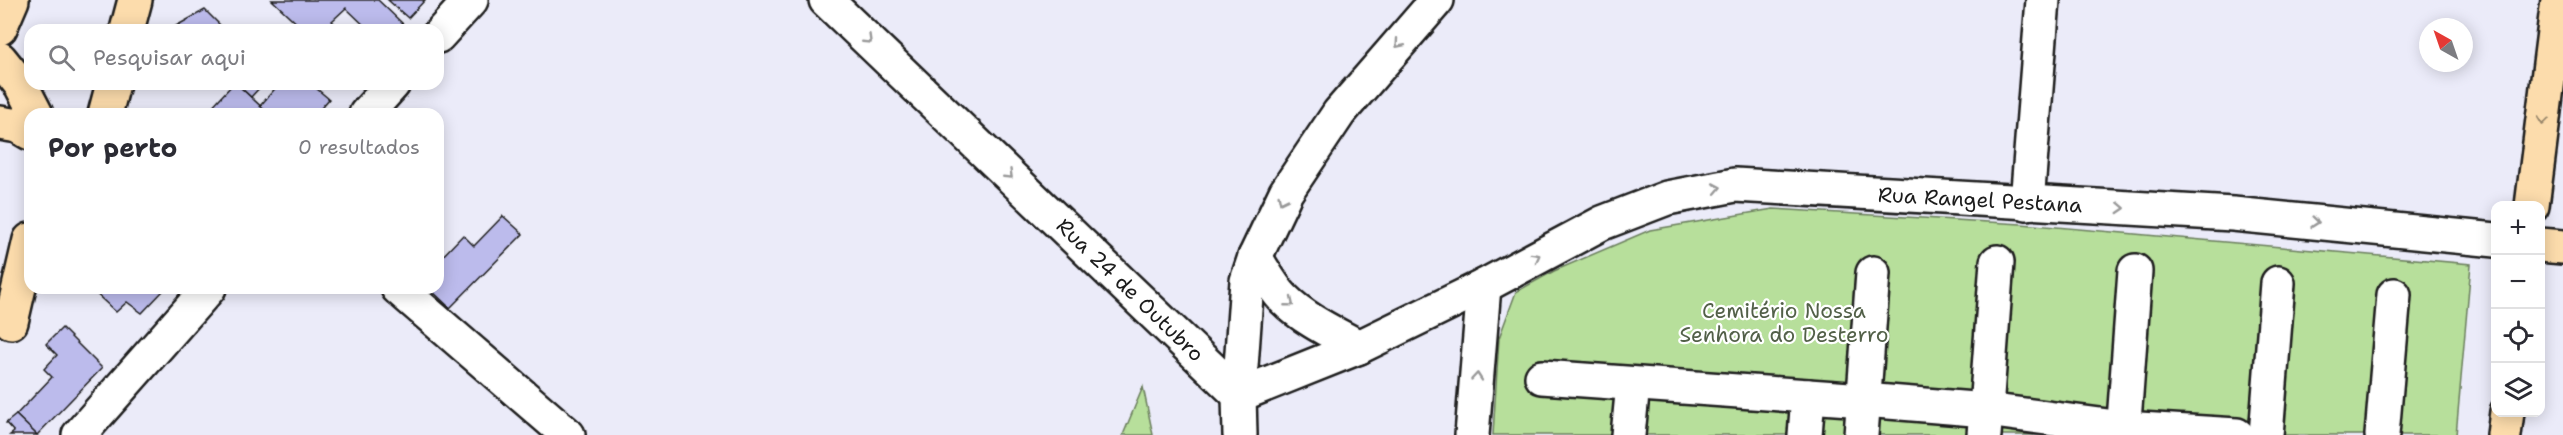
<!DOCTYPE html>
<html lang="pt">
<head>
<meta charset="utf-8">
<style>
  :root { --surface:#fff; --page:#f7f7f7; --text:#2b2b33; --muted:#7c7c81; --line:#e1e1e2 }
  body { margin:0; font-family:"Shantell Sans",sans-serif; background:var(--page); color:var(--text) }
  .controls { position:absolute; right:18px; bottom:18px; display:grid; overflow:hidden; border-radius:12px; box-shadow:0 3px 15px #0003 }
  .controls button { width:54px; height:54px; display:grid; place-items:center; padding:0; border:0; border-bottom:2px solid var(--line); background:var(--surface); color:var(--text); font:30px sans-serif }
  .compass { position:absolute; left:2419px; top:18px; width:54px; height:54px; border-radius:50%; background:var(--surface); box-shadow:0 3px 15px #0003; rotate:320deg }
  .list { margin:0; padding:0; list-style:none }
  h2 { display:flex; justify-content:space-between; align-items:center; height:78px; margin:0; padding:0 24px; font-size:26px }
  h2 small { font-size:20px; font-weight:400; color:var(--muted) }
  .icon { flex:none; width:33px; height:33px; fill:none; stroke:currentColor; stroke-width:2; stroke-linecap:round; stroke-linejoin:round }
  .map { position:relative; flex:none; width:2563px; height:435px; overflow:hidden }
  .search { position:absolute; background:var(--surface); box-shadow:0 3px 15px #0003; left:24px; top:24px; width:420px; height:66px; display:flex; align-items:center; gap:15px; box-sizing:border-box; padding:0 21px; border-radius:18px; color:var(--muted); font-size:22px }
  .panel { position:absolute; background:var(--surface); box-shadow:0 3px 15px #0003; left:24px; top:108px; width:420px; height:186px; border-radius:18px }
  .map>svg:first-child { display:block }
  .green { fill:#b7df9b; stroke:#6a7e5c; stroke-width:1.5 }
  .building { fill:#bcbbec; stroke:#1c1c1c; stroke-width:1.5 }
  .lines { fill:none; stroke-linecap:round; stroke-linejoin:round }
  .minor-casing { stroke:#1c1c1c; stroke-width:38 }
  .major-casing { stroke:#1c1c1c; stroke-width:38 }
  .minor { stroke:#fff; stroke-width:33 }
  .major { stroke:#fcdcac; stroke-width:33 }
  .oneway { stroke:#999 }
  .oneway2 { stroke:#97866b }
  .labels { text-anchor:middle; stroke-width:4.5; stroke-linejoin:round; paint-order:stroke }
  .street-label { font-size:21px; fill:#1c1c1c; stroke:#fff }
  .park-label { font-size:21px; fill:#526048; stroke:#fff }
</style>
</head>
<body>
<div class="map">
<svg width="2563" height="435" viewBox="0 0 2563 435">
  <rect width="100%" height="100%" fill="#ebebf9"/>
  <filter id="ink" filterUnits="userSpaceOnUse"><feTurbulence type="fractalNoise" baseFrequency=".0167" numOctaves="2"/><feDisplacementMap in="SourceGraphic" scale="12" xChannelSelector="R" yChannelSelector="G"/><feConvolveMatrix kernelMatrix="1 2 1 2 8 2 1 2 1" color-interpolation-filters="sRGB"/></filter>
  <g filter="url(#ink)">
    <g class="green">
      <path d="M1773 209 2021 224 2471 264 2456 435H1493L1499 338 1516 292 1554 271 1650 230Z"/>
      <path d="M1143 387 1153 435H1123Z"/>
    </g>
    <g class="building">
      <path d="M272 0H378L403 24 397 30H369L346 8 332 21 341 30H304Z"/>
      <path d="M388 0H425L408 18Z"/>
      <path d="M205 10 225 30H180L176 26Z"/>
      <path d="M233 84H237L269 114H210L207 112Z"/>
      <path d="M237 84H263L251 97Z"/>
      <path d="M279 84H311L329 99 316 114H269L260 106Z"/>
      <path d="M503 216 523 234 450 308 429 288H438V261L463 235 474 246Z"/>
      <path d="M90 288H161L163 291 142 313 127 302 116 312Z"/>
      <path d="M62 328 102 368 37 435 16 415 52 377 44 369 57 355 46 344Z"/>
      <path d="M16 415 37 435H10L14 432 6 423Z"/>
    </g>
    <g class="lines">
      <defs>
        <g id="minor">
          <path d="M826 0 1239 395"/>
          <path d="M438 36 471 0"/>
          <path d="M366 114 393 84"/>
          <path d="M2027 203 2043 0"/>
          <path d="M1255 257C1264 271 1272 287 1284 299 1305 320 1334 333 1359 347"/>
          <path d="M398 288 568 435"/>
          <path d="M1542 377 1864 400 1986 410 2123 428 2237 435"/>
          <path d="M1239 395 1359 347 1484 286 1602 223 1667 198 1735 185 2233 214 2496 240"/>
          <path d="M79 435 209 288"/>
          <path d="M1240 435 1239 395 1247 281 1255 257 1286 192 1339 113 1437 0"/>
          <path d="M1472 435 1484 286"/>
          <path d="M1628 435 1633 384"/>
          <path d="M1805 435 1808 396"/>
          <path d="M1861 435 1873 273"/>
          <path d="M1984 435 1997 262"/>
          <path d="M2123 435 2135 271"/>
          <path d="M2266 435 2278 283"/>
          <path d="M2382 435 2394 295"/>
        </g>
        <g id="major">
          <path d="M0 28 12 0"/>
          <path d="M127 30 135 0"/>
          <path d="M0 59 21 85 36 114"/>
          <path d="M105 114 113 84"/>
          <path d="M0 123 18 126 30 133"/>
          <path d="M2532 206 2558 0"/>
          <path d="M2540 245 2563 247"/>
          <path d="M11 322 30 240"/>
          <path d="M2504 435 2507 412"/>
        </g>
      </defs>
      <use href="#minor" class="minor-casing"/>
      <use href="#major" class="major-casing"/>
      <use href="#minor" class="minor"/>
      <use href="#major" class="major"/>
    </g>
    <defs><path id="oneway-chevron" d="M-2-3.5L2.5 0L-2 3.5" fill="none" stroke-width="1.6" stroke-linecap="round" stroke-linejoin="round" transform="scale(1.5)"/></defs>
    <g class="oneway">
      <use href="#oneway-chevron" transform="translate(868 40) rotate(44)"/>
      <use href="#oneway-chevron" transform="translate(1399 44) rotate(131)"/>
      <use href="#oneway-chevron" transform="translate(1009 175) rotate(44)"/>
      <use href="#oneway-chevron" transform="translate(1717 188) rotate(-11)"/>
      <use href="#oneway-chevron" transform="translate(1282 200) rotate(116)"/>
      <use href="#oneway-chevron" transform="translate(2121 208) rotate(3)"/>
      <use href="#oneway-chevron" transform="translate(2315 222) rotate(6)"/>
      <use href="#oneway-chevron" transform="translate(1536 257) rotate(-29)"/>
      <use href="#oneway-chevron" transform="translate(1290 303) rotate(39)"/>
      <use href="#oneway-chevron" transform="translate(1477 377) rotate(-85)"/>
    </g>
    <use class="oneway2" href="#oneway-chevron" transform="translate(2543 121) rotate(97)"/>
  </g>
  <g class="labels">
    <g class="street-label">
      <text transform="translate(1980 200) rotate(3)" y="7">Rua Rangel Pestana</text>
      <text transform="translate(1130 290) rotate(44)" y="7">Rua 24 de Outubro</text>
    </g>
    <g class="park-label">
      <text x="1784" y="318">Cemitério Nossa<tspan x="1784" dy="24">Senhora do Desterro</tspan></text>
    </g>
  </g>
</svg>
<div class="controls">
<button>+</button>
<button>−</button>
<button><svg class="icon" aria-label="locate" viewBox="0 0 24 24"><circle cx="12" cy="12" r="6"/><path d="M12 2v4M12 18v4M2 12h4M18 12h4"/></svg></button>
<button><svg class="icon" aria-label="layers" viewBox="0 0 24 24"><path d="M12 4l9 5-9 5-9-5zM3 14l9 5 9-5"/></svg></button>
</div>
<svg class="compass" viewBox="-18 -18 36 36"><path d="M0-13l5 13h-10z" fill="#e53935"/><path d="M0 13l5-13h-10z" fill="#7c7c81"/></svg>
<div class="search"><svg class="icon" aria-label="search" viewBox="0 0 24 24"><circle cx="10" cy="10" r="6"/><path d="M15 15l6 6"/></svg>Pesquisar aqui</div>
<section class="panel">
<h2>Por perto<small>0 resultados</small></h2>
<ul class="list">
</ul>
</section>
</div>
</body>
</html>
